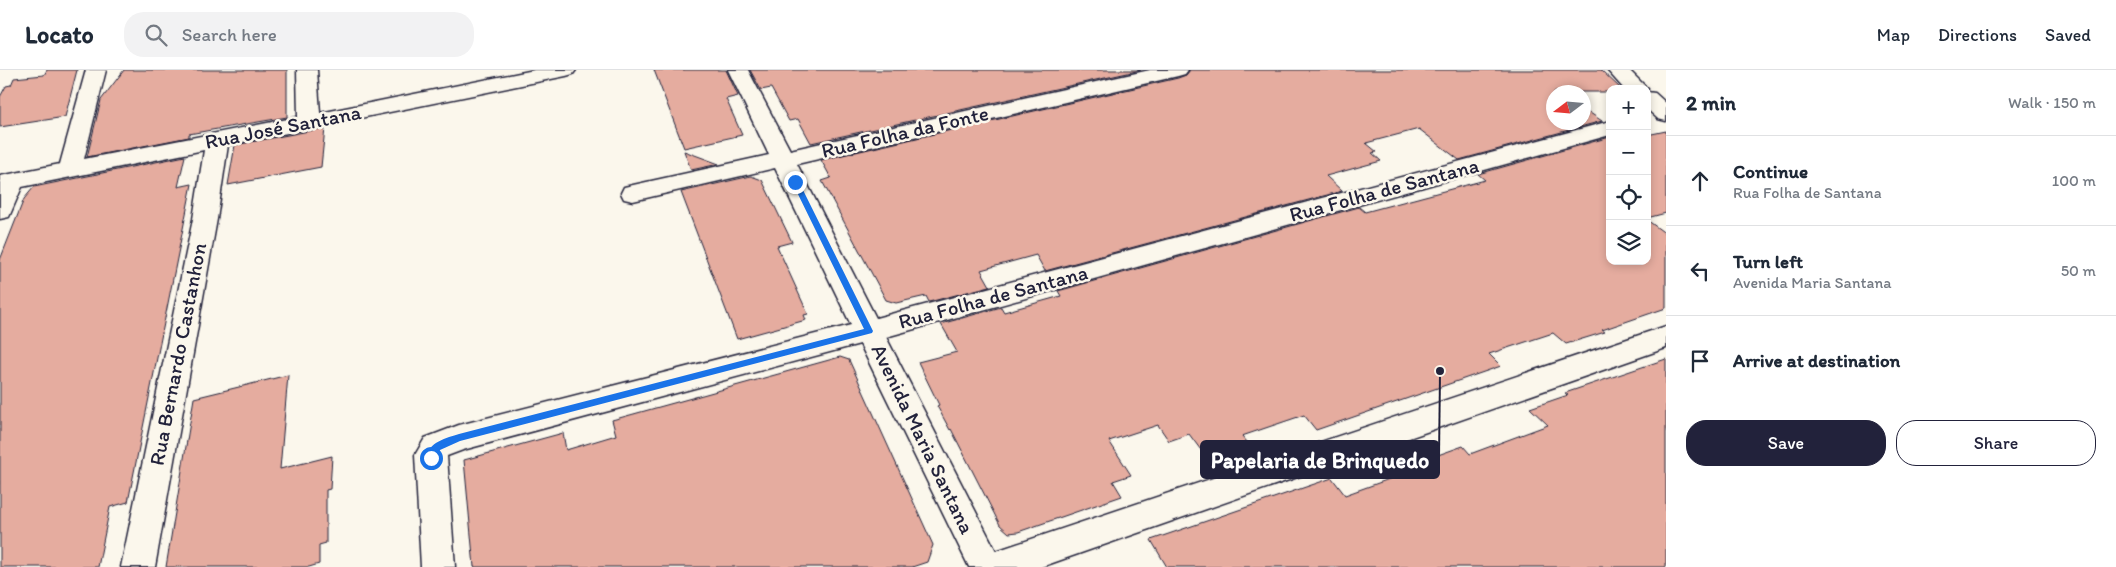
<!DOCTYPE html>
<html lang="en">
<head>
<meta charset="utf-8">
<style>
  :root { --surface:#fff; --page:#f2f2f3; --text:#1f2937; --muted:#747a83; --line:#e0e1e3; --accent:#22223b }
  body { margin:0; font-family:Itim,sans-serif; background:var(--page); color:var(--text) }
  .controls { position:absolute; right:15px; top:15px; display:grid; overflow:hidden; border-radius:10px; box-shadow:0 2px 8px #0003 }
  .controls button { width:45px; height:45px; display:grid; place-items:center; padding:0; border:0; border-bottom:1px solid var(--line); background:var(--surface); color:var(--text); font:25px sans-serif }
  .compass { position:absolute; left:1546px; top:15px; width:45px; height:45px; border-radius:50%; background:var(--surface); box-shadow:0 2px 8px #0003; rotate:254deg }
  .stop { position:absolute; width:15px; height:15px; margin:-11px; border:4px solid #1a73e8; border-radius:50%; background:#fff }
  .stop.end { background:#1a73e8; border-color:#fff; box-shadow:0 1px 5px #0008 }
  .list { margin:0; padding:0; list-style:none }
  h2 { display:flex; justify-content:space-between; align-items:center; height:65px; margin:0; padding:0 20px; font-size:21px }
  h2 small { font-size:16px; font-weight:400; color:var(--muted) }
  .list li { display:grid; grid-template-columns:32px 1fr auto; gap:15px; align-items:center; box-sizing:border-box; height:90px; padding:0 20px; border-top:1px solid var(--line) }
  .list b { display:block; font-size:19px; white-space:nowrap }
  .list p { margin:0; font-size:16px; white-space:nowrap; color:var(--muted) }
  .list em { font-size:16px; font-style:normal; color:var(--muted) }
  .actions { display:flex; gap:10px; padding:15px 20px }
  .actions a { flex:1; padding:11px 0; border:1px solid var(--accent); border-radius:20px; text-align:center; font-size:18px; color:var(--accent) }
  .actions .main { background:var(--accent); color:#fff }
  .icon { flex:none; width:28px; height:28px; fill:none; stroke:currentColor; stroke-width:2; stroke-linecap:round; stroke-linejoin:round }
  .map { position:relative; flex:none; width:1666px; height:497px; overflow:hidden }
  header { display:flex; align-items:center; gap:30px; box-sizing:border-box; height:70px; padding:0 25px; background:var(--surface); border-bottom:1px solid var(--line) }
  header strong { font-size:24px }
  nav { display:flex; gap:28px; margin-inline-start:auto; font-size:18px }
  .search { width:350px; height:45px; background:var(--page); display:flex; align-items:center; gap:12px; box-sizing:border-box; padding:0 18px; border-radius:20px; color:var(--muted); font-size:19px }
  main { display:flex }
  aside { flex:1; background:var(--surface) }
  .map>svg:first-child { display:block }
  .building { fill:#e5ac9f; stroke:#22223b }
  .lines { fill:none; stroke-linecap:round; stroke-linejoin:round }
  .minor-casing { stroke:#22223b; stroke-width:3 }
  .minor { fill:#fbf7ec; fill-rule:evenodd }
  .route { fill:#1a73e8 }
  .labels { text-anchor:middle; stroke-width:5; stroke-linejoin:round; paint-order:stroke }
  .street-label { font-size:21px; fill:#22223b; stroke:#fbf7ec }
  .leader { fill:none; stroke:#22223b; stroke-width:2 }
  .callout-dot { fill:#22223b; stroke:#fbf7ec; stroke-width:2 }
  .callout { fill:#22223b; stroke:#22223b; stroke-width:2 }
  .callout-label { font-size:22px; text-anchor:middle; font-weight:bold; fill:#fff }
</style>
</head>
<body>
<header>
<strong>Locato</strong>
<div class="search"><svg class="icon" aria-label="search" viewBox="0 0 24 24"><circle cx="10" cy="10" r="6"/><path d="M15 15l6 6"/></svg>Search here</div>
<nav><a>Map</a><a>Directions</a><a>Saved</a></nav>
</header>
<main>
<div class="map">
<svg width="1666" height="497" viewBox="0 0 1666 497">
  <rect width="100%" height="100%" fill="#fbf7ec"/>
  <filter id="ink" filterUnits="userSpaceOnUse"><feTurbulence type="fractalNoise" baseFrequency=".02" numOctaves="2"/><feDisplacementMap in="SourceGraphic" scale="10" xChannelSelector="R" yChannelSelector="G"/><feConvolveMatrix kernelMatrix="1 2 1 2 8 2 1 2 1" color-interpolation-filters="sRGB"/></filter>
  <g filter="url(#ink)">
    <g class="building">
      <path d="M47 0H77L65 47 0 57V27L6 16 11 15 14 8 44 5Z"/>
      <path d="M124 0H287V47L206 61 189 64V67L87 87 101 30Z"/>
      <path d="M654 0H726L738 26 726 29 742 65 684 78Z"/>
      <path d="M750 0H1141L811 73 798 49 789 51 771 18 761 20Z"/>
      <path d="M1190 0H1601L1621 19H1610V22H1554V52H1584V39L1602 51 1459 90 1419 59 1366 73 1377 82 1372 83 1381 91 1326 106 1342 121 1045 201 1036 185 981 200 990 216 929 232 926 226 896 233 886 230 822 111 831 108 821 90 1178 8 1186 5Z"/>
      <path d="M325 58 321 97 228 115 235 75Z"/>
      <path d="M1666 61V143L1647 148V65Z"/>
      <path d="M1610 67V191H1647V150L1666 164V238L1602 260 1605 262 1566 274 1553 263 1489 284 1501 296 1316 360 1304 345 1242 366 1258 385 1235 393 1232 389 1212 395 1189 364 1169 371 1158 355 1109 371 1131 405 1113 411 1122 426 1018 462 1009 463 1000 455 951 359 950 360 937 336 939 335 918 292 957 282 941 254 1001 237 1004 242 1061 226 1058 221 1359 137 1365 142 1485 110 1478 104Z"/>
      <path d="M684 81 719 94 691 100Z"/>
      <path d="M185 86 178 117 192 114 128 432 110 437 98 497H0V190L24 129 34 117Z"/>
      <path d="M751 106 762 110 792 172 777 176 808 244 804 245 806 250 737 269 681 122Z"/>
      <path d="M840 287 849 290 933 475 927 492 912 497H474L464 390 563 363 566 380 616 365 612 350Z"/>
      <path d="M1666 289V497H1167L1151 470 1332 408 1345 425 1428 395 1424 390 1463 376 1470 384 1548 355 1530 338 1568 325 1565 323Z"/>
      <path d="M288 305 280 399 332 386 330 419 326 420V473L319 475V494L309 497H166L194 328Z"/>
    </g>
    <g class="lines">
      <defs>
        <g id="minor">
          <path d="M86 0H106L84 89 298 47 297 0H317L320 43 534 0H576L573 4 566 6 228 75 217 149 155 497H121L193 149 204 80 22 117 9 147 0 149V106L60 94Z"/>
          <path d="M728 0H748L790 80 1150 0H1188L1185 4 1178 6 797 94 876 248 1610 51V65L886 267 996 481 1666 256V278L1041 497H969L860 274 463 380 447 386 455 497H421L415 385 425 368 459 355 851 255 775 98 633 131 624 129 621 123 624 117 633 115 769 85Z"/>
          <path d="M1607 0H1629L1648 19H1624Z"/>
          <path d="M1647 22 1655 23 1666 33V51L1658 49 1647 39Z"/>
        </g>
      </defs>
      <use href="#minor" class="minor-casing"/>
      <use href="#minor" class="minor"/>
    </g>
  </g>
  <path class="route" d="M795 110 799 112 873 261 872 263 460 371 440 380 434 391H428C423 374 446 368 459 364L864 259 792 112Z"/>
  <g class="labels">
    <g class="street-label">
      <text transform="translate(283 57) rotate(-11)" y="7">Rua José Santana</text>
      <text transform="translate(905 62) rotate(-13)" y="7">Rua Folha da Fonte</text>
      <text transform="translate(1384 120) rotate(-15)" y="7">Rua Folha de Santana</text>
      <text transform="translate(993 227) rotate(-15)" y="7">Rua Folha de Santana</text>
      <text transform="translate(178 284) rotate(-79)" y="7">Rua Bernardo Castanhon</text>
      <text transform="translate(923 369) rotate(64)" y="7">Avenida Maria Santana</text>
    </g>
  </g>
  <path class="leader" d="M1440 301L1439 390"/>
  <circle class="callout-dot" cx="1440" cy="301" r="5"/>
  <rect class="callout" x="1201" y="371" width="238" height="37" rx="5"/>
  <g class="callout-label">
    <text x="1320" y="398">Papelaria de Brinquedo</text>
  </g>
</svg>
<div class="controls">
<button>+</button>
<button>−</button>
<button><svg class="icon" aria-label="locate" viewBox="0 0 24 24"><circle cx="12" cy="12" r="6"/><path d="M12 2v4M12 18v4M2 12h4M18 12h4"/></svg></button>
<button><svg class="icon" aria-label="layers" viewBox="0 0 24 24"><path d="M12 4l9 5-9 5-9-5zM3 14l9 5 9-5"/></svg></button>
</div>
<svg class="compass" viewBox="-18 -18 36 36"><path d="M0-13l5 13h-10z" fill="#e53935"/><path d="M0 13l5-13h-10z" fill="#747a83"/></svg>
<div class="stop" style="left:431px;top:388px"></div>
<div class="stop end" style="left:795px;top:112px"></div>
</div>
<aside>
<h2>2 min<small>Walk · 150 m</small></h2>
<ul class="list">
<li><svg class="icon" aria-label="ahead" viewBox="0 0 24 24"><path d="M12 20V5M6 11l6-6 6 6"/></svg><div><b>Continue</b><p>Rua Folha de Santana</p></div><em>100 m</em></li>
<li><svg class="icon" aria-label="left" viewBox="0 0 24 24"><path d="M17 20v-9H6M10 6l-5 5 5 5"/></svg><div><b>Turn left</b><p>Avenida Maria Santana</p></div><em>50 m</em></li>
<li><svg class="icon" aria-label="arrive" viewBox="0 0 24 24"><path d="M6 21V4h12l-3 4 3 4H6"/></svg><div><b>Arrive at destination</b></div></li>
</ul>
<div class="actions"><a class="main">Save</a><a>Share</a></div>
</aside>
</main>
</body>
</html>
